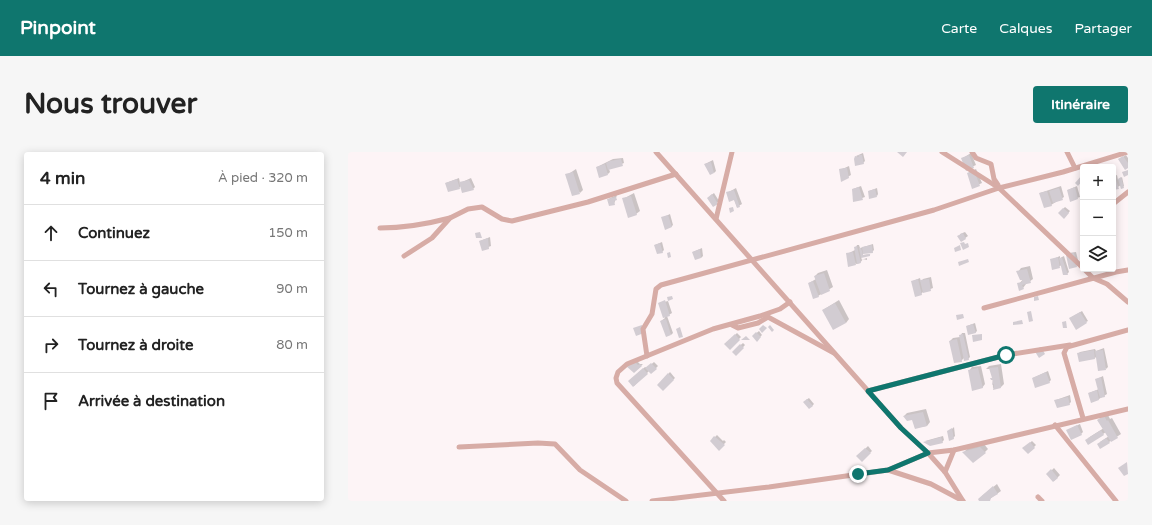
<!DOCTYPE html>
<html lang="fr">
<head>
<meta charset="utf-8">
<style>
  :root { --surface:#fff; --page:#f6f6f6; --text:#222; --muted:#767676; --line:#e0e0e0; --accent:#0f766e }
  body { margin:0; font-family:"Varela Round",sans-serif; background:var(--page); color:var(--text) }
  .controls { position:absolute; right:12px; top:12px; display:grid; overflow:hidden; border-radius:4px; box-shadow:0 2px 10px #0003 }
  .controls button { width:36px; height:36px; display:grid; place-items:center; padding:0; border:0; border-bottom:1px solid var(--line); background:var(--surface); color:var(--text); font:20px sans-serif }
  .stop { position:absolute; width:12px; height:12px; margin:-9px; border:3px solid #0f766e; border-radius:50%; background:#fff }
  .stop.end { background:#0f766e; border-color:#fff; box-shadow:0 1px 4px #0008 }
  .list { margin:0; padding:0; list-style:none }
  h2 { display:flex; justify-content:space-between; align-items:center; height:52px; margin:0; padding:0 16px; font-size:17px }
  h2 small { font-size:13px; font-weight:400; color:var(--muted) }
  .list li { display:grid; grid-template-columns:26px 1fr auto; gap:12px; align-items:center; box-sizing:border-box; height:56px; padding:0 16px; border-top:1px solid var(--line) }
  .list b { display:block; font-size:15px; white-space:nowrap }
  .list em { font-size:13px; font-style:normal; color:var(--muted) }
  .icon { flex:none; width:22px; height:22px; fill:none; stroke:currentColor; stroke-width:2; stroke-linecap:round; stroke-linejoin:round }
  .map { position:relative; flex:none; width:780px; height:349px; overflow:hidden; border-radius:4px }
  header { display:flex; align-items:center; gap:24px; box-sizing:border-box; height:56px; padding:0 20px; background:var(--accent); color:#fff }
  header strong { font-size:19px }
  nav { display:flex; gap:22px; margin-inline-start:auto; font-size:14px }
  .intro { display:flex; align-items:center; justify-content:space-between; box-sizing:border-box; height:96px; padding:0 24px }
  h1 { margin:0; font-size:28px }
  .button { padding:10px 18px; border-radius:4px; background:var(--accent); color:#fff; font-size:14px; font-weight:700 }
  main { display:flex; gap:24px; padding:0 24px }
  aside { flex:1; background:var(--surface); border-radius:4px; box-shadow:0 2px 10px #0003 }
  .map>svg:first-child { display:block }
  .shadow { fill:#0003 }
  .building { fill:#d2ccd2 }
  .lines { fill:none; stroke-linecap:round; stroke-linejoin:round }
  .minor { stroke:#d7aca6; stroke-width:5 }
  .route { stroke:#0f766e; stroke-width:5 }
</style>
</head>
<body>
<header>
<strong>Pinpoint</strong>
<nav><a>Carte</a><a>Calques</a><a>Partager</a></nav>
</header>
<div class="intro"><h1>Nous trouver</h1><a class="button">Itinéraire</a></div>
<main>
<aside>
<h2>4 min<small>À pied · 320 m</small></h2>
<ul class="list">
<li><svg class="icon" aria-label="ahead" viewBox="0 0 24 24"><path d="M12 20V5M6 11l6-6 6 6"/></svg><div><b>Continuez</b></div><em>150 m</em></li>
<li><svg class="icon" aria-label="left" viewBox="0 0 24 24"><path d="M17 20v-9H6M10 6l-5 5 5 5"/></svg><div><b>Tournez à gauche</b></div><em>90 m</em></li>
<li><svg class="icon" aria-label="right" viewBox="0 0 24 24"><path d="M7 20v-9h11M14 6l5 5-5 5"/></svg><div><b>Tournez à droite</b></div><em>80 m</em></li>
<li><svg class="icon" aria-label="arrive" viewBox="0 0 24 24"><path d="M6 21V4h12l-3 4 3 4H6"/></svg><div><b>Arrivée à destination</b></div></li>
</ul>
</aside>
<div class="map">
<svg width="780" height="349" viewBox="0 0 780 349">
  <rect width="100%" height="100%" fill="#fdf4f6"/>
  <g class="shadow">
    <path d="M515 1 517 9 515 11 508 4Z"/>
    <path d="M623 1 628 13 619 17 615 6Z"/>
    <path d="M778 3 780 6V15L773 6Z"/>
    <path d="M275 6 276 11 261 17 262 20 260 22 249 15 265 7Z"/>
    <path d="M365 8 368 19 366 21 357 12Z"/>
    <path d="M501 14 503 23 494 28 492 18Z"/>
    <path d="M228 17 235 38 232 41 219 23Z"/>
    <path d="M628 17 634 31 625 35 622 20Z"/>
    <path d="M769 23 770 28 774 25 776 34 773 36V33L765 38V24Z"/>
    <path d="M111 26 112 31 123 26 127 35 125 37 113 34 111 36 98 31Z"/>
    <path d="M513 34 517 45 505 49V37Z"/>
    <path d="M713 34 716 45 703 53 692 41Z"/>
    <path d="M729 34 732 45 723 48 720 38Z"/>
    <path d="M388 36 394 52 389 55 386 47 379 41Z"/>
    <path d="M529 36 530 42 529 44 521 39Z"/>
    <path d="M286 41 292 59 288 62 275 47Z"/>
    <path d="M366 41 371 49 365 54 362 44Z"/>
    <path d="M269 43 266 52 260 48 262 46Z"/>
    <path d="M717 55 722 59 716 66 711 61Z"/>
    <path d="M322 62 325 73 323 75 314 66Z"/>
    <path d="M617 80 620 84 613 89 612 82Z"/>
    <path d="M142 85 143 94 135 97 132 89Z"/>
    <path d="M314 90 316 98 314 100 307 93Z"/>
    <path d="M525 92 526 98 524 100 515 101V103L523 102 513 105 514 108 516 107 519 106V108L515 107 512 111 508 112 499 102 507 98 509 93H511L512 96Z"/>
    <path d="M354 96 355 104 353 106 345 100Z"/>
    <path d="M728 100 731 112 729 114 721 101Z"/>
    <path d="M712 104V106L716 104 721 120 719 122 714 113 705 117 703 108Z"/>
    <path d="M682 114 685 127 678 132 675 136 671 132 676 126 670 120 673 116Z"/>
    <path d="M479 118 485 135 470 144 461 131 468 127 467 124 470 121Z"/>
    <path d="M583 125 585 136 575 140 573 142 565 129 572 126 573 130 575 127Z"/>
    <path d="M491 148 501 167 498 171 475 158Z"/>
    <path d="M320 149 324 161 319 164 325 181 323 183 313 169 317 166 312 151Z"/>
    <path d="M734 159 740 169 738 170 724 165Z"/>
    <path d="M627 171 629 179 627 181 619 174Z"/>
    <path d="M411 179 414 183 409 188 405 184Z"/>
    <path d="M389 181 393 185 382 196 378 192Z"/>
    <path d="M614 181H617L622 205 620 207 617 205 613 209 602 189 605 186 612 185Z"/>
    <path d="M395 191 397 193 388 203 385 200Z"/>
    <path d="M756 196 760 215 758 217 749 204 747 206 730 202 732 200 747 197 748 199Z"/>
    <path d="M287 207 292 212H295L286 220Z"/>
    <path d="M306 210 310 214 303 221 301 219 286 234 281 229 297 215 299 216Z"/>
    <path d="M653 212 656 232 653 235 645 236 644 217H638L641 214Z"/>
    <path d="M633 214 637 232 634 236 621 219 624 215Z"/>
    <path d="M700 219 703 228 701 230 685 226Z"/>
    <path d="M322 220 327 226 315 237 311 233Z"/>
    <path d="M755 224 759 242 751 247 744 249 741 241 751 237 749 227Z"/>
    <path d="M722 243 723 250 721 252 708 248Z"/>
    <path d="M461 246 466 252 464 254 458 248Z"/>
    <path d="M578 257 582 270 579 274 567 276 565 267 556 264 559 261Z"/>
    <path d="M759 261 762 267 764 266 773 282 761 290H752L761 284 758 280 755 282 740 286 756 276 750 268Z"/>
    <path d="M732 272 735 280 733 282 720 278Z"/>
    <path d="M606 275 607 284 605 286 603 278Z"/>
    <path d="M369 283 375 289 376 288 378 290 371 297 363 289Z"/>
    <path d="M595 284 596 288 594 290 577 289Z"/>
    <path d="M684 289 688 293 680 301 676 296Z"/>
    <path d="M636 292 640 297 637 300H616L619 297Z"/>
    <path d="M520 294 524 299 514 308 510 304Z"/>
    <path d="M706 316 712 323 706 329 700 322Z"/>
    <path d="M649 332 653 339 639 349H633L634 344Z"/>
  </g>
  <g class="building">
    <path d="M549 0H559L555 5Z"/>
    <path d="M510 3H514L516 12 507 14 506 7 507 4 511 5Z"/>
    <path d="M621 3 626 16 618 19 613 6Z"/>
    <path d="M775 4 780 11V16L777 18 770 7Z"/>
    <path d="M273 7 275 14 260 18 258 11 262 9Z"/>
    <path d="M363 10 366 21 362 23 356 12Z"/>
    <path d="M257 12 260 23 251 26 248 15Z"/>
    <path d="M496 16H499L501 26 493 30 491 17Z"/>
    <path d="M626 18 632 34 624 37 619 21Z"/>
    <path d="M780 18V23L776 25 774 20Z"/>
    <path d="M225 20 232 42 224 44 217 22Z"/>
    <path d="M734 23 735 28 730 34 727 31Z"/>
    <path d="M765 25H767L771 37 765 38Z"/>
    <path d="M773 25 776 36 773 37 770 27Z"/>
    <path d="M109 27 112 37 100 40 97 31Z"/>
    <path d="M121 28 126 38 114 41 111 30Z"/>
    <path d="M511 35 515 48 505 50 504 37Z"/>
    <path d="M727 35 730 47 722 50 719 38Z"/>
    <path d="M711 36 715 48 705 51 701 39Z"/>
    <path d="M527 37 529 45 521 47 520 39Z"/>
    <path d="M386 38 392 55 389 56 386 48 381 50 378 40Z"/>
    <path d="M699 39 704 54 696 56 691 41Z"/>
    <path d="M364 42 370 52 365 55 359 46Z"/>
    <path d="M283 44 289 63 280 66 274 46Z"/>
    <path d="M268 45 269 48 266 49 267 53 261 54 259 47Z"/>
    <path d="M385 55 386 59 382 61 381 56Z"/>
    <path d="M715 56 721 61 716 67 710 61Z"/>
    <path d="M320 63 324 75 317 78 313 65Z"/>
    <path d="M132 80 134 86H128L127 81Z"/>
    <path d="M615 81 618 87 613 90 609 84Z"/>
    <path d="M140 86 141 97 134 99 131 89Z"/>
    <path d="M616 90 617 92 620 91 621 95 615 98 612 91Z"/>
    <path d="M312 91 315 101 309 102 306 93Z"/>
    <path d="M524 93 525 101 515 102 514 95Z"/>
    <path d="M612 93 613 98 607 100 606 96Z"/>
    <path d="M509 94 513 111 509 112 506 95Z"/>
    <path d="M511 96H513L515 103 522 102V104L513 106Z"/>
    <path d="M352 97 353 106 347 108 344 100Z"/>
    <path d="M322 100 323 105 320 106 319 101Z"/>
    <path d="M505 100 508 113 500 115 498 101Z"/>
    <path d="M726 101 729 115 721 117 718 103Z"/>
    <path d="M710 105 712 116 704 118 702 107Z"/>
    <path d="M711 106H714L720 123H715Z"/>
    <path d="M620 107 621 110 611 114 610 110Z"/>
    <path d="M679 117 683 131 674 133 676 137 671 139 669 131 674 130V128H672L668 119Z"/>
    <path d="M476 121 482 139 473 143 466 124Z"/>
    <path d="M570 127 574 143 567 145 563 129Z"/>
    <path d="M581 127 583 139 575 141 572 128Z"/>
    <path d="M465 129 471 145 465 147 460 131Z"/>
    <path d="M324 144 325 147 320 149 319 145Z"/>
    <path d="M690 144 691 148 686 149V145Z"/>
    <path d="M317 148 322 164 315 166 310 151Z"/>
    <path d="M487 151 498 171 485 178 474 158Z"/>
    <path d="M683 159 685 169 681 170 679 160Z"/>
    <path d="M732 160 739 171 728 178 721 166Z"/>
    <path d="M615 162 616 166 609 168 608 163Z"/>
    <path d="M318 167 323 183 318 185 312 169Z"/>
    <path d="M674 168 675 172 665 173V170Z"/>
    <path d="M718 169 719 176H715L714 170Z"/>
    <path d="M625 172 628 181 620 183 618 174Z"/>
    <path d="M294 173 296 181 288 184 285 176Z"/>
    <path d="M415 173 419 176 414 181 411 177Z"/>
    <path d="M422 173 426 178 424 180 420 175Z"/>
    <path d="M332 175 335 185 331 186 328 177Z"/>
    <path d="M408 180 413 185 409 190 404 184Z"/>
    <path d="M387 182 392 188 382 198 376 192Z"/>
    <path d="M615 182 621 208 616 209 611 183Z"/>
    <path d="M634 182V188L625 190 624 183Z"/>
    <path d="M398 184 402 188H393Z"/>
    <path d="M609 187 614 210 606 211 601 189Z"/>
    <path d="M392 192 396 196 388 204 384 200Z"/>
    <path d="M693 195 697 202 691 206 686 198Z"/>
    <path d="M746 198 747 207 731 210 729 201Z"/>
    <path d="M755 198 758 218 750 219 747 199Z"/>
    <path d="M285 208 290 213 292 212 294 214 286 221 278 214Z"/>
    <path d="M303 211 309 217 303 222 297 216Z"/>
    <path d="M650 215 653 236 645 238 646 232 644 233 645 228H643L642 226H644L641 216Z"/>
    <path d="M295 216 300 222 285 235 280 229Z"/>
    <path d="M630 216 635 236 624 239 620 218Z"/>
    <path d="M698 220 702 231 687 236 684 226Z"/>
    <path d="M320 221 326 228 315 239 309 233Z"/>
    <path d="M753 225 757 245 752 246 747 227Z"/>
    <path d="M749 238 751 248 743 251 740 241Z"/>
    <path d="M720 245 722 253 709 256 706 248Z"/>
    <path d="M459 247 465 254 461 257 455 250Z"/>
    <path d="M575 260 579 274 567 277 564 268 559 269 555 264Z"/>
    <path d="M756 264 759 269 760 268 770 286 763 290 749 268Z"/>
    <path d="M729 273 734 283 723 288 718 278Z"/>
    <path d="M604 276 606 287 601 289 599 279Z"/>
    <path d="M753 278 756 283 740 293 737 288Z"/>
    <path d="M366 284 377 293 371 299 362 289Z"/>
    <path d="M593 285 595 291 582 294 575 290Z"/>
    <path d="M758 286 762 291 752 297 749 292Z"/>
    <path d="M682 290 687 296 680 302 674 296Z"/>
    <path d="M632 295 638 301 625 311 614 300Z"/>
    <path d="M517 296 523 301 514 310 508 304Z"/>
    <path d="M779 310 780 322 776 324 770 316Z"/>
    <path d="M703 317 710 326 705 330 698 322Z"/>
    <path d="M645 334 650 342 643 346 642 349H631L630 347Z"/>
  </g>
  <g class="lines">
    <g class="minor">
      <path d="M308 0 553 276 580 301 597 320 615 349"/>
      <path d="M594 0 651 36 735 116"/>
      <path d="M624 0 628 6 643 12 646 27 650 33"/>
      <path d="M719 0 727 16"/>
      <path d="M765 52 780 40"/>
      <path d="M368 67 384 0"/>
      <path d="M32 76C56 76 79 72 102 66"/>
      <path d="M56 104 84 86 102 66 120 57 134 55 154 67 164 69 240 50 328 22"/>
      <path d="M736 117 745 126 759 132 780 150"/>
      <path d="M636 156 768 120 780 118"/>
      <path d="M384 173 390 176 410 171 420 165 486 201"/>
      <path d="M299 204 295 177 304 162 308 137 313 133 586 58 651 36 715 20 780 0"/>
      <path d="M520 239 658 203 722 193"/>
      <path d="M735 266 716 201 719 195 780 178"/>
      <path d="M707 273 768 349"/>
      <path d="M111 295 190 291 207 292 232 318 278 349"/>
      <path d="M540 318 580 301 606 298 780 257"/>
      <path d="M597 320 606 298"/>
      <path d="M690 345 694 349"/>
      <path d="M304 349 421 335 540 318 583 332 615 349"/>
      <path d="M376 349 269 231 268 226 270 220 279 212 365 177 412 164 432 157 442 150"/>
    </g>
  </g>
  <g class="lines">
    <path class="route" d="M510 322 540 318 580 301 553 276 520 239 658 203"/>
  </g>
</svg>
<div class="controls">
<button>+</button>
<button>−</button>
<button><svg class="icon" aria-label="layers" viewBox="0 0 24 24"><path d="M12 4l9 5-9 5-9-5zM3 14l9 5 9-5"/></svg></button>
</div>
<div class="stop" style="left:658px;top:203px"></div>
<div class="stop end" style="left:510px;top:322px"></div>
</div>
</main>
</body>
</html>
